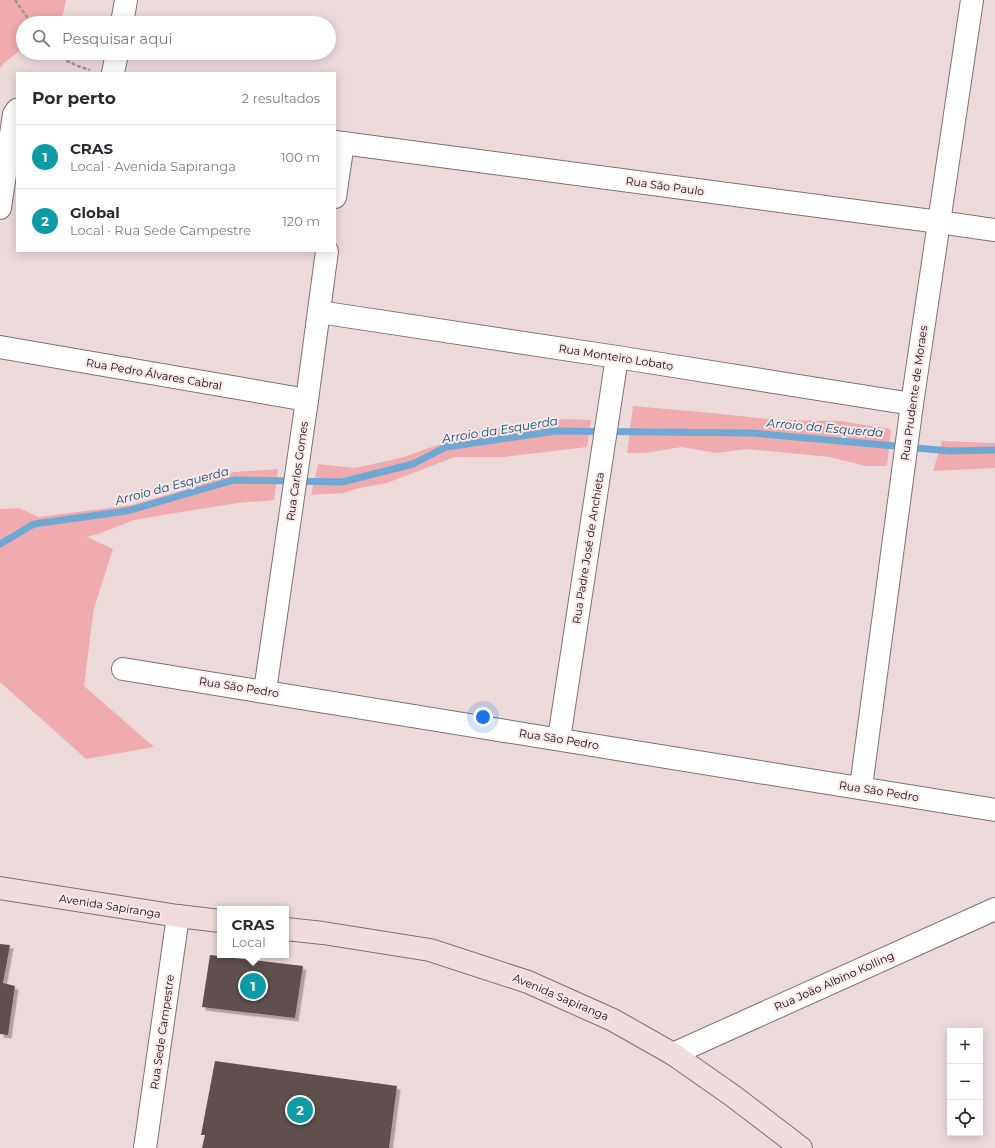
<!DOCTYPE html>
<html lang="pt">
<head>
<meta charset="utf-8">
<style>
  :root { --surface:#fff; --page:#f2f2f3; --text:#2b2b33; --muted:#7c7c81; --line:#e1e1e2; --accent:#2b76a9 }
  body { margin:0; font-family:Montserrat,sans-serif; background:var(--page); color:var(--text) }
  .controls { position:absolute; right:12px; bottom:12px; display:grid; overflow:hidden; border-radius:0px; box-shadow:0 2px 10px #0003 }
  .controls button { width:36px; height:36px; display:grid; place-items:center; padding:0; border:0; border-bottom:1px solid var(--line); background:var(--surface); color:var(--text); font:20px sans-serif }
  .you { position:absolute; left:483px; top:717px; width:14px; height:14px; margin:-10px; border:3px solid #fff; border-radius:50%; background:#1a73e8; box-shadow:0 0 0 6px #1a73e833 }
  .badge { display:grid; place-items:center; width:26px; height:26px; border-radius:50%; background:var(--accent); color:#fff; font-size:13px; font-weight:700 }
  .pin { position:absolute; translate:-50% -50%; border:2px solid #fff; box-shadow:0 1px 4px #0006 }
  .popup { position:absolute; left:217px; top:906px; width:72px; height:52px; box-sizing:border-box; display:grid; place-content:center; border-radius:0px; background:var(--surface); filter:drop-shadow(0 1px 3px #0005); font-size:13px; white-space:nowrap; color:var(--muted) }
  .popup b { font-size:15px; color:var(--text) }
  .popup::after { content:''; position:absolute; left:50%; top:100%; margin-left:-8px; border:8px solid transparent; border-top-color:var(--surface) }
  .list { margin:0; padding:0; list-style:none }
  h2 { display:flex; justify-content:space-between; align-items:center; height:52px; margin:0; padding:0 16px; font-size:17px }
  h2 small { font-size:13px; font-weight:400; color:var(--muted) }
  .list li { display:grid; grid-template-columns:26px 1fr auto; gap:12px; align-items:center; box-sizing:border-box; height:64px; padding:0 16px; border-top:1px solid var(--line) }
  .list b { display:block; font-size:15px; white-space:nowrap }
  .list p { margin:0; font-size:13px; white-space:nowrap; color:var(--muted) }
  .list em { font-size:13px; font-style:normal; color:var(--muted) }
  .icon { flex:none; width:22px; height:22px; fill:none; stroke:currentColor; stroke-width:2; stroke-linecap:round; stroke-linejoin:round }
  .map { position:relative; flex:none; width:995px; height:1148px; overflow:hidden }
  .search { position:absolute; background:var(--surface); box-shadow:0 2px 10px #0003; left:16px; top:16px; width:320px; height:44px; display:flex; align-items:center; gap:10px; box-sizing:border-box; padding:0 14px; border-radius:22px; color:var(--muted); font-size:15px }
  .panel { position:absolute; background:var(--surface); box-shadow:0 2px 10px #0003; left:16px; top:72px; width:320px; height:180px; border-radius:0px }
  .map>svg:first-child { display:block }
  .green { fill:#f0abaf }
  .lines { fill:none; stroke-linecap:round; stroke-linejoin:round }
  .stream { stroke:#70a8d4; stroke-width:7 }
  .building { fill:#5e4f50; filter:url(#shadow) }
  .minor-casing { stroke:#807071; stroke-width:24 }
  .secondary-casing { stroke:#807071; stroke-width:24 }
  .path { stroke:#a49697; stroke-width:2.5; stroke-dasharray:4 2; stroke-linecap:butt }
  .minor { stroke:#fff; stroke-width:22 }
  .secondary { stroke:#f2dbdc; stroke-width:22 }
  .labels { text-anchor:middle; stroke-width:4; stroke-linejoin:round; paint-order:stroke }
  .street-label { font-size:11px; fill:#130d0d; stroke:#fae7e8 }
  .water-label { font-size:12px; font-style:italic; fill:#094e78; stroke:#fae7e8 }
</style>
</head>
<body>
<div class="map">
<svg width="995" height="1148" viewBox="0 0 995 1148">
  <defs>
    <filter id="shadow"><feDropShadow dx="3.5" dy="3.5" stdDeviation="0" flood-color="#0004"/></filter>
  </defs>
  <rect width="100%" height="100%" fill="#ecdadb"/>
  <g class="green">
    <path d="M0 0H66L63 15 53 23H23V48L4 63 0 68Z"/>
    <path d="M633 406 701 412 778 420 840 421 891 429 887 466H866L830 457 747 449 716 453 682 447 645 453H627Z"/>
    <path d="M562 419 591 420 587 447 504 457H455L387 483 359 488 343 493 311 495 318 464 355 468 404 457 474 432Z"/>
    <path d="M942 441 995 443V468L933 471Z"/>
    <path d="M278 469 274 500 238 503 187 511 134 520 101 533 87 537 113 549 94 608 84 686 154 747 86 759 0 682V509L19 508 39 517 132 505 184 490 234 472Z"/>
  </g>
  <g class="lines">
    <path class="stream" d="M0 544 34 524 127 511 234 480 342 482 413 464 446 447 556 431 752 433 950 451 995 450"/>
  </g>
  <g class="building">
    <path d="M0 944 10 945 3 983 15 986 8 1035 0 1034Z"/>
    <path d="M210 955 303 966 295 1018 202 1007Z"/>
    <path d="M215 1061 397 1086 389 1148H202L205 1135H201Z"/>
  </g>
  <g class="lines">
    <defs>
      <g id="minor">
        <path d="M122 23 126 0"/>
        <path d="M113 73 117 53"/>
        <path d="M335 142 939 222 995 230"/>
        <path d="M335 197 343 143"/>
        <path d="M0 208 14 114 17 110"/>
        <path d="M319 312 617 357 912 404"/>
        <path d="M0 347 307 400"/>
        <path d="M123 669C269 692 415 716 561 740 706 763 851 786 995 810"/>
        <path d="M265 691 307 400 327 251"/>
        <path d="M559 739 617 357"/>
        <path d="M861 787 912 404 972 0"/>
        <path d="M673 1054 995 909"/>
        <path d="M145 1148 178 916"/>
      </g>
      <g id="secondary">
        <path d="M0 888 178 916 220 921"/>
        <path d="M286 929 323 933 430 950 528 982 613 1020 673 1054 733 1096 801 1148"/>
      </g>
    </defs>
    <use href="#minor" class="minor-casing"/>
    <use href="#secondary" class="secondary-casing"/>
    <g class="path">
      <path d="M15 0 31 23"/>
      <path d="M57 53C66 62 77 66 90 70"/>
    </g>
    <use href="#minor" class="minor"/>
    <use href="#secondary" class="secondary"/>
  </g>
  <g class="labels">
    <g class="street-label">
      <text transform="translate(665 186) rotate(8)" y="4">Rua São Paulo</text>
      <text transform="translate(616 357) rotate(9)" y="4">Rua Monteiro Lobato</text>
      <text transform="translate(154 374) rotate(10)" y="4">Rua Pedro Álvares Cabral</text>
      <text transform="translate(914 393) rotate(-82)" y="4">Rua Prudente de Moraes</text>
      <text transform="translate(297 471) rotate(-82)" y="4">Rua Carlos Gomes</text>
      <text transform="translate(588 548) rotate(-81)" y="4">Rua Padre José de Anchieta</text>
      <text transform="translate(239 687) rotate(9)" y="4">Rua São Pedro</text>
      <text transform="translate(559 739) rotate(9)" y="4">Rua São Pedro</text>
      <text transform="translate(879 791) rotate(9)" y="4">Rua São Pedro</text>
      <text transform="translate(110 906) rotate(9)" y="4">Avenida Sapiranga</text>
      <text transform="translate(834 981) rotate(-24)" y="4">Rua João Albino Kolling</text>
      <text transform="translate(561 997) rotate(23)" y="4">Avenida Sapiranga</text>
      <text transform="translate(162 1032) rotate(-82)" y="4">Rua Sede Campestre</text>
    </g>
    <g class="water-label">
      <text transform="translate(825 428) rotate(5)" y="4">Arroio da Esquerda</text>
      <text transform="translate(500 430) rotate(-9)" y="4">Arroio da Esquerda</text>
      <text transform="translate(172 486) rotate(-15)" y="4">Arroio da Esquerda</text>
    </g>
  </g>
</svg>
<div class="controls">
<button>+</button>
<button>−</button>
<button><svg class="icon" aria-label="locate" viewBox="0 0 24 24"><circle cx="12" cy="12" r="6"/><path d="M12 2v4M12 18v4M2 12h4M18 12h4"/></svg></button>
</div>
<div class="you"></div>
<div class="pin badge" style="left:253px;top:986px;background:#0f9aa8">1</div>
<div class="popup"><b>CRAS</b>Local</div>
<div class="pin badge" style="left:300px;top:1110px;background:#0f9aa8">2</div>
<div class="search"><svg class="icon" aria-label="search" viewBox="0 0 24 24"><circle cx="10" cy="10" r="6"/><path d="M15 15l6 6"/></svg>Pesquisar aqui</div>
<section class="panel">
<h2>Por perto<small>2 resultados</small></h2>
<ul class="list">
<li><span class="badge" style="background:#0f9aa8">1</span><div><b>CRAS</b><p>Local · Avenida Sapiranga</p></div><em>100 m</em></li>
<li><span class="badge" style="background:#0f9aa8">2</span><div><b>Global</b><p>Local · Rua Sede Campestre</p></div><em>120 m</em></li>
</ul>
</section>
</div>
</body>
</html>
